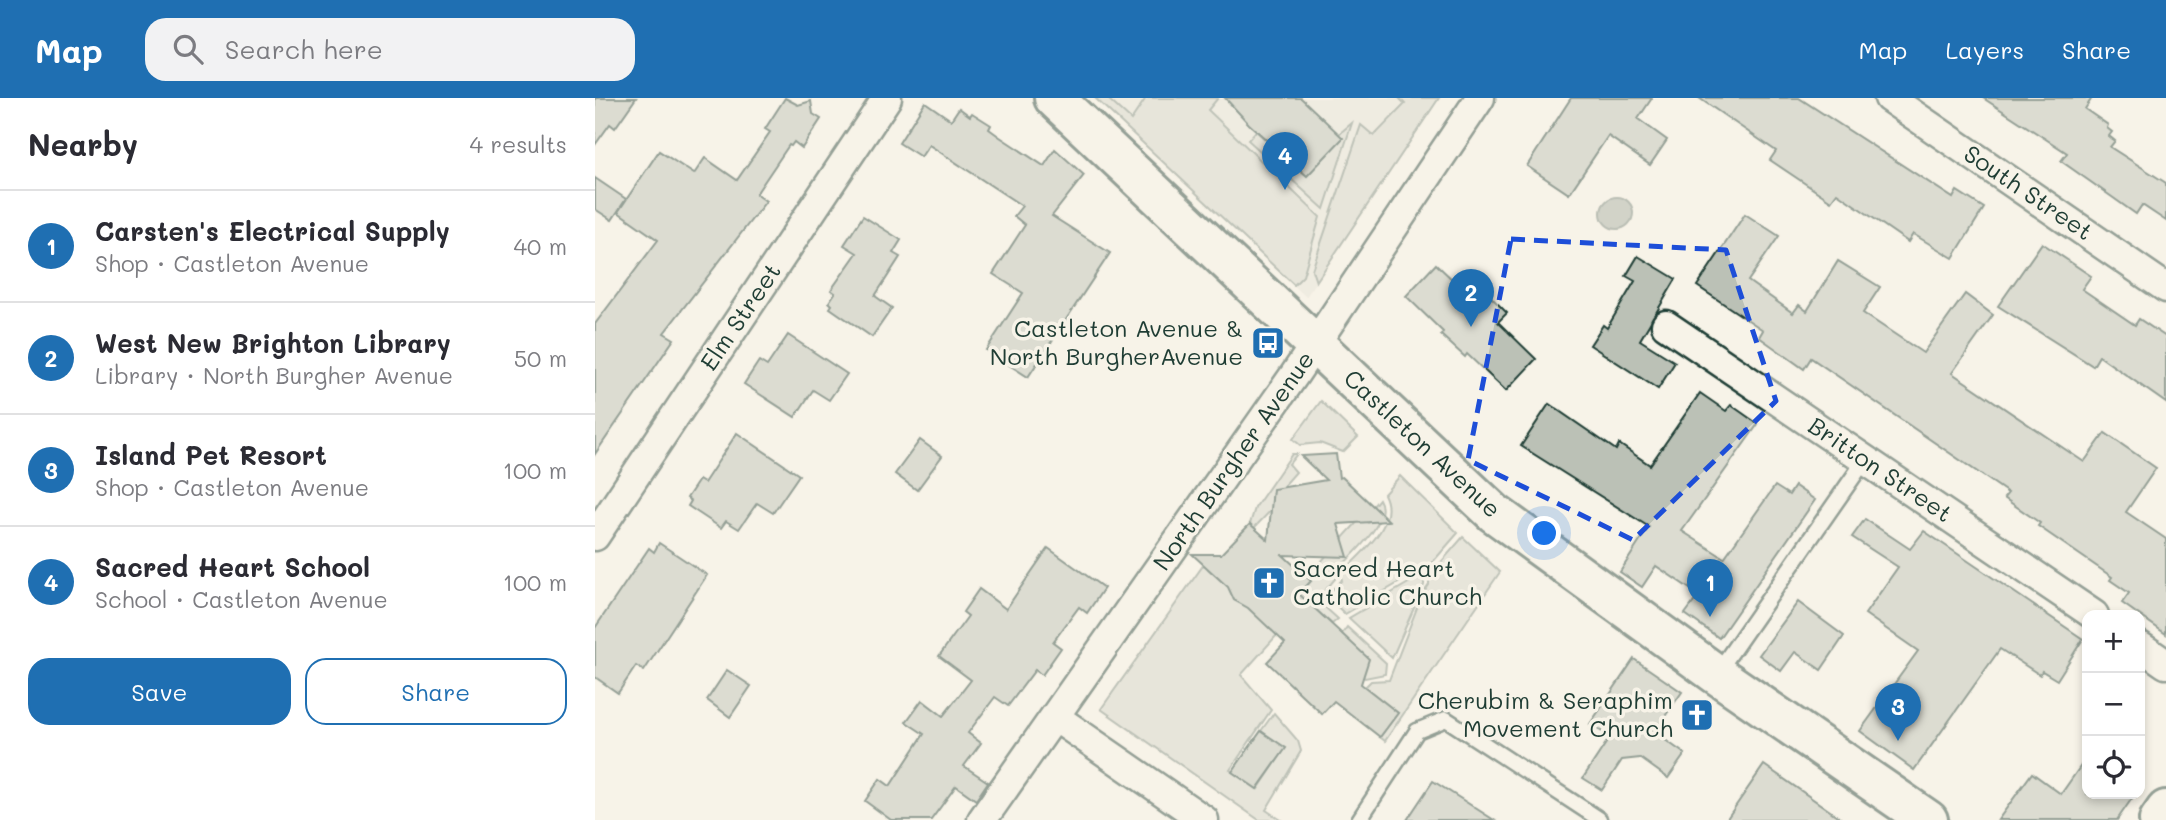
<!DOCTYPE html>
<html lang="en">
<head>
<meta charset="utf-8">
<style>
  :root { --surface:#fff; --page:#f2f2f3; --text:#2b2b33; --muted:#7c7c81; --line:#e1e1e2; --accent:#1f6fb2 }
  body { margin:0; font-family:Mali,sans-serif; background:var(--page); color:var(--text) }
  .controls { position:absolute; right:21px; bottom:21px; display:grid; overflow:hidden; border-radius:14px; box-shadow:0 4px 10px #0003 }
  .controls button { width:63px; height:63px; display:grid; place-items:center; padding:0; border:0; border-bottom:2px solid var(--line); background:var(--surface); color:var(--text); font:35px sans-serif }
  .you { position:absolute; left:950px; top:436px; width:24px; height:24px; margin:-18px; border:5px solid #fff; border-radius:50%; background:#1a73e8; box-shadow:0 0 0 10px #1a73e833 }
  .badge { display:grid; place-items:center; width:46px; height:46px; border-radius:50%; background:var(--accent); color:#fff; font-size:23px; font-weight:700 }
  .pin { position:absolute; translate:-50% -58px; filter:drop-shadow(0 2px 4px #0008) }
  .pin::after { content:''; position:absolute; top:37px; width:24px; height:21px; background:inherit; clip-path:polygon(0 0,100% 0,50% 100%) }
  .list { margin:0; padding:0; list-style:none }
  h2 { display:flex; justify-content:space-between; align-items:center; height:91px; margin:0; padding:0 28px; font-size:30px }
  h2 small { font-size:23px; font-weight:400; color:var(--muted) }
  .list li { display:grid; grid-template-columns:46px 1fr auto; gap:21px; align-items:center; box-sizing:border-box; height:112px; padding:0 28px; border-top:2px solid var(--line) }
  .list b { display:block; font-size:26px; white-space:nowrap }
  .list p { margin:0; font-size:23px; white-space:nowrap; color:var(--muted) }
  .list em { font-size:23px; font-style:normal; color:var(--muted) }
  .actions { display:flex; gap:14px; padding:21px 28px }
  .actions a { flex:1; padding:16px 0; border:2px solid var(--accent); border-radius:21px; text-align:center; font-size:24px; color:var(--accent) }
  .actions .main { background:var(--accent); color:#fff }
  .icon { flex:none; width:38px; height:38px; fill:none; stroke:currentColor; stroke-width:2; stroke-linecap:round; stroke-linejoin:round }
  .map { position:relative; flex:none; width:1571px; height:722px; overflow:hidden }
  header { display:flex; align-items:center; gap:42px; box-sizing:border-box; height:98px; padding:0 35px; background:var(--accent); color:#fff }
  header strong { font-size:33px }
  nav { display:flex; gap:38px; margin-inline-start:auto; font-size:24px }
  .search { width:490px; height:63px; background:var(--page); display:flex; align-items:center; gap:18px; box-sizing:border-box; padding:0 24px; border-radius:21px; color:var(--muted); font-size:26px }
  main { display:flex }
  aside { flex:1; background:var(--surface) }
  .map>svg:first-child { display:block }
  .built { fill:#e5e4d9 }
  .green { fill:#d3d5ca; stroke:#79897f; stroke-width:2 }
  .water { fill:#a4ada3; stroke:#6f8077; stroke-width:2 }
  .building { fill:#bbc1b6; stroke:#1f3d34; stroke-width:2 }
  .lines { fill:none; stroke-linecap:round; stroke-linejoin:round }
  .lane-casing { stroke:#1f3d34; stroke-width:19 }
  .street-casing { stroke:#1f3d34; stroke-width:33 }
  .secondary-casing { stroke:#1f3d34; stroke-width:44 }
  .lane { stroke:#f7f3e8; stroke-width:14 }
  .street { stroke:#f7f3e8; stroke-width:28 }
  .secondary { stroke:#f7f3e8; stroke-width:38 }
  .marked { fill:none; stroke:#1d4ed8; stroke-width:5; stroke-dasharray:14 9; stroke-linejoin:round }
  .labels { text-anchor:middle; stroke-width:7; stroke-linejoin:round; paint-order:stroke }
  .street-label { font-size:24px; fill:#1f3d34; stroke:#f7f3e8 }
  .poi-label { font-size:24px; fill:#1f3d34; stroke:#f7f3e8; text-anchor:end }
</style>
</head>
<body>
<header>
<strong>Map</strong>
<div class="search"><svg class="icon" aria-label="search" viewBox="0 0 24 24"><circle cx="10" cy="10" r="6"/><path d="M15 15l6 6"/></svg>Search here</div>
<nav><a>Map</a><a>Layers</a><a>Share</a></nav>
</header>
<main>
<aside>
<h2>Nearby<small>4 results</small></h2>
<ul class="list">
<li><span class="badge">1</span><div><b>Carsten's Electrical Supply</b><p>Shop · Castleton Avenue</p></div><em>40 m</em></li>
<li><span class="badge">2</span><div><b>West New Brighton Library</b><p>Library · North Burgher Avenue</p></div><em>50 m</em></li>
<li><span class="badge">3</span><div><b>Island Pet Resort</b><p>Shop · Castleton Avenue</p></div><em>100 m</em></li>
<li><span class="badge">4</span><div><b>Sacred Heart School</b><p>School · Castleton Avenue</p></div><em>100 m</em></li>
</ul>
<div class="actions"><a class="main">Save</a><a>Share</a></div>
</aside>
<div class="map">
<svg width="1571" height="722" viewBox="0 0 1571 722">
  <rect width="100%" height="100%" fill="#f7f3e8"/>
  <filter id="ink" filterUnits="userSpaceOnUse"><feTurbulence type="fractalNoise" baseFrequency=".0143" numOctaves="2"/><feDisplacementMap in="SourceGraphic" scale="14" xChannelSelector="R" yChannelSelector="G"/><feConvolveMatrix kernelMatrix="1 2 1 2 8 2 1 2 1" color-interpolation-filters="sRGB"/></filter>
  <g filter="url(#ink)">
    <path class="built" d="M500 0H844L711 199Z"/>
    <g class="green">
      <path d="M500 0H512L536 22 551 0H623L613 12 725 119 708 178 699 187Z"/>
      <path d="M804 0H844L721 184 717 172 766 27 779 38 810 6Z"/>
      <path d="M757 25 729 111 653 42 661 33 702 71Z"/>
      <path d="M726 303 763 339 748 354 725 345 705 347 698 341Z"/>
      <path d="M697 356H702L694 366 701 374 687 390 678 394 677 400 682 406 659 430 655 426 660 410Z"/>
      <path d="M805 378 863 435 829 474 819 476 750 516 731 498 747 482 745 477C765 455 805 427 789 396Z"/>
      <path d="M784 401C798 423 755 458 740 475V481L722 502 743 521 737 526 704 496 716 483 712 479 766 420 773 425 780 423 778 408Z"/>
      <path d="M868 439 905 474 790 643 785 639 803 615 770 589 776 583 794 582 827 497 834 487V478Z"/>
      <path d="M612 462 613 471 626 483H635L639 502 655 509 682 537 646 577 676 612 635 672 663 691 690 651 666 633 679 615 703 643 706 653 671 712 686 722H664L506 611Z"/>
      <path d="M822 480 829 482V487L797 560 754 520Z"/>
      <path d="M752 529 791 565 790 576 770 580 762 574 773 562 747 536Z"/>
    </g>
    <circle class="water" cx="1022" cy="115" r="16"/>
    <g class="building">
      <path d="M0 0H41L20 30 15 26 0 47Z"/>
      <path d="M190 0 203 7 216 3 218 16 226 21 207 50 199 44 196 48 194 47 161 96 171 103 69 235 79 241 0 356V226L63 142 23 114 64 53 99 76 110 60 142 82 175 34 170 31Z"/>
      <path d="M630 0H706L748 40 712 78 654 26Z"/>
      <path d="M976 0H1057L1043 21 1072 42 1055 67 1013 38 974 96 932 68Z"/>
      <path d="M1104 0H1204L1358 100 1362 93 1389 110 1358 160 1318 136 1313 144 1242 95 1236 103 1175 62 1181 53Z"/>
      <path d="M1388 0H1497L1490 11 1513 27 1512 30 1517 34 1514 38 1520 43 1515 49 1571 85V123L1547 107 1541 116 1517 99 1466 63 1472 55Z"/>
      <path d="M330 4 356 22 364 10 375 18 377 15 396 27 394 31 405 39 449 68 460 51 489 77 457 118 515 155 433 279 391 252 428 195 398 176 430 127 419 118 427 108 334 47 326 59 304 45Z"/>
      <path d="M0 80 31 101 17 122 0 111Z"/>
      <path d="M1150 116 1184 138 1153 183 1198 215 1204 207 1212 213 1243 163 1285 189 1268 215 1328 255 1370 196 1398 217 1357 275 1489 364 1510 335 1561 370 1531 414 1571 441V536L1527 505 1534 495 1515 482 1517 479 1443 428 1445 425 1409 400 1413 395 1216 260 1209 271 1164 239 1168 232 1102 188Z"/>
      <path d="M268 118 306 142 298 155 305 159 280 198 297 210 277 239 235 210 237 207 234 204 240 195 236 192 262 155 249 147Z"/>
      <path d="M1447 145 1496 178 1487 191 1540 227 1544 221 1571 239V305L1504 258 1498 268 1403 208Z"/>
      <path d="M1043 158 1081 181 1045 242 1080 264 1063 291 995 247 1008 227 1012 230 1040 183 1031 178Z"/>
      <path d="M841 166 879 202 889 192 912 215 903 224 941 261 911 293 872 256 870 259 846 237 848 234 811 198Z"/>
      <path d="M193 237 252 276 234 302 218 292 200 319 149 286 164 263 172 268Z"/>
      <path d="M1105 295 1131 313 1136 307 1163 326 1087 433 1129 460 1180 388 1194 397 1200 388 1220 402 1124 540 1090 516 1104 497 1061 468 1047 489 1025 474 1054 429 926 348 954 306 1021 352 1024 346 1055 367Z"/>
      <path d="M142 335 204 377 178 415 162 405 144 431 131 423 126 430 93 408 96 403 92 400 104 382 109 385Z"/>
      <path d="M325 342 347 358 322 392 300 376Z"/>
      <path d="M741 356 744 380 747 379 794 423 743 426 753 459 688 457 716 483 704 496 774 561 766 586 803 615 785 639 739 603 727 616 672 564 690 545 653 510 639 502 633 489 597 456H626L655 426 673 442 678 391 731 382 706 358Z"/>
      <path d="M1270 421 1315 451 1329 433 1488 541 1462 582 1447 573 1445 577 1405 551 1319 672 1265 633 1323 553 1270 516 1303 469 1257 439Z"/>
      <path d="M64 445 112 477 49 573 41 568 23 595 0 579V530L54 450 59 454Z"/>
      <path d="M453 450 509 490 492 515 484 509 458 544 466 550 447 577 440 572 413 608 400 599 373 635 386 645 369 668 393 684 381 702 361 688 336 722H296L270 703 285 681 295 688 329 636 311 624 327 602 348 618 376 582 344 558 373 518 368 514 384 491 411 511Z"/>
      <path d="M1203 504 1249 538 1226 572 1200 554 1186 573 1164 557Z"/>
      <path d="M1039 561 1087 594 1059 634 1090 656 1073 680 1045 660 1027 662 1007 692 988 680 1015 639 995 626Z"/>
      <path d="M132 572 156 588 135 619 112 602Z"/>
      <path d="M666 633 691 650 662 691 637 674Z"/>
      <path d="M1492 659V696H1540L1522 722H1403L1437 675 1466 696Z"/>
      <path d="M1169 667 1248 722H1131Z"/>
      <path d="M838 683 899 722H812Z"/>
    </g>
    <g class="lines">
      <defs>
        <g id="lane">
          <path d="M1122 575 1270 362"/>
          <path d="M764 722 822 633 851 621 1004 721"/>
        </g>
        <g id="street">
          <path d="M1294 0 1571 190"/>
          <path d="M1071 227 1499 517"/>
          <path d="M0 438 292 0"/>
          <path d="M1545 548 1571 566"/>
          <path d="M460 619 609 722"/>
          <path d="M387 722 700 276 885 0"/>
        </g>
        <g id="secondary">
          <path d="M459 0 899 415 1121 576 1333 722"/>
          <path d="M1564 722 1571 712"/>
        </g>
      </defs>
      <use href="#lane" class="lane-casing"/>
      <use href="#street" class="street-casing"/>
      <use href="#secondary" class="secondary-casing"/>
      <use href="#lane" class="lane"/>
      <use href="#street" class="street"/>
      <use href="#secondary" class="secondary"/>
    </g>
  </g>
  <path d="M0 0H1571V722H0ZM916 141 1131 152 1181 303 1038 442 873 362Z" fill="#f7f3e8" fill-opacity=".55" fill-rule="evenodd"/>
  <path class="marked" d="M916 141 1131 152 1181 303 1038 442 873 362Z"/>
  <defs>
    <symbol id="bus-square" viewBox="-11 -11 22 22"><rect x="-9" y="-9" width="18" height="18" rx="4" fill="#1f6fb2" stroke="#f7f3e8"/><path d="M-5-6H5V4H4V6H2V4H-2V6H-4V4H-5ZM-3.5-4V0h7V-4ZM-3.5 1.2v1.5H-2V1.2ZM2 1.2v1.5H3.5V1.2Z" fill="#fff"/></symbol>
    <symbol id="church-square" viewBox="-11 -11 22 22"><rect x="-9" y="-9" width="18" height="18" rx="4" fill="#1f6fb2" stroke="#f7f3e8"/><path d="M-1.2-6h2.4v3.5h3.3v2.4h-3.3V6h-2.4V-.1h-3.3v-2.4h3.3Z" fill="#fff"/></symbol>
  </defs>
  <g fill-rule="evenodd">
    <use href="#bus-square" x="654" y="226" width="38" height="38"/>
    <use href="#church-square" x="655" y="466" width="38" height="38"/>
    <use href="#church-square" x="1083" y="598" width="38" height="38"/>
  </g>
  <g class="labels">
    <g class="street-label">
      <text transform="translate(1433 95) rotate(34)" y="8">South Street</text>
      <text transform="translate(146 219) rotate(-56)" y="8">Elm Street</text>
      <text transform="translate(827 346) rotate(43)" y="8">Castleton Avenue</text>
      <text transform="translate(639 363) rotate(-55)" y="8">North Burgher Avenue</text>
      <text transform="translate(1285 372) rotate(34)" y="8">Britton Street</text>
    </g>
    <g class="poi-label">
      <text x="648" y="239">Castleton Avenue &amp;<tspan x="648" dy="28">North BurgherAvenue</tspan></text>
      <text x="698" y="479" text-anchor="start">Sacred Heart<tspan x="698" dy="28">Catholic Church</tspan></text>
      <text x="1078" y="611">Cherubim &amp; Seraphim<tspan x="1078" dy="28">Movement Church</tspan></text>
    </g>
  </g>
</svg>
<div class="controls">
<button>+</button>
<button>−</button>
<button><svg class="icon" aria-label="locate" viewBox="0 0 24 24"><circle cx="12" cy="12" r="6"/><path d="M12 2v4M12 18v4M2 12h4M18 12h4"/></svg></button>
</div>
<div class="you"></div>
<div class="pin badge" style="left:1115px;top:519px">1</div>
<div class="pin badge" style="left:876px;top:229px">2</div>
<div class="pin badge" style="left:1303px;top:643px">3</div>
<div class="pin badge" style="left:690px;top:92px">4</div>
</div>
</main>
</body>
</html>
